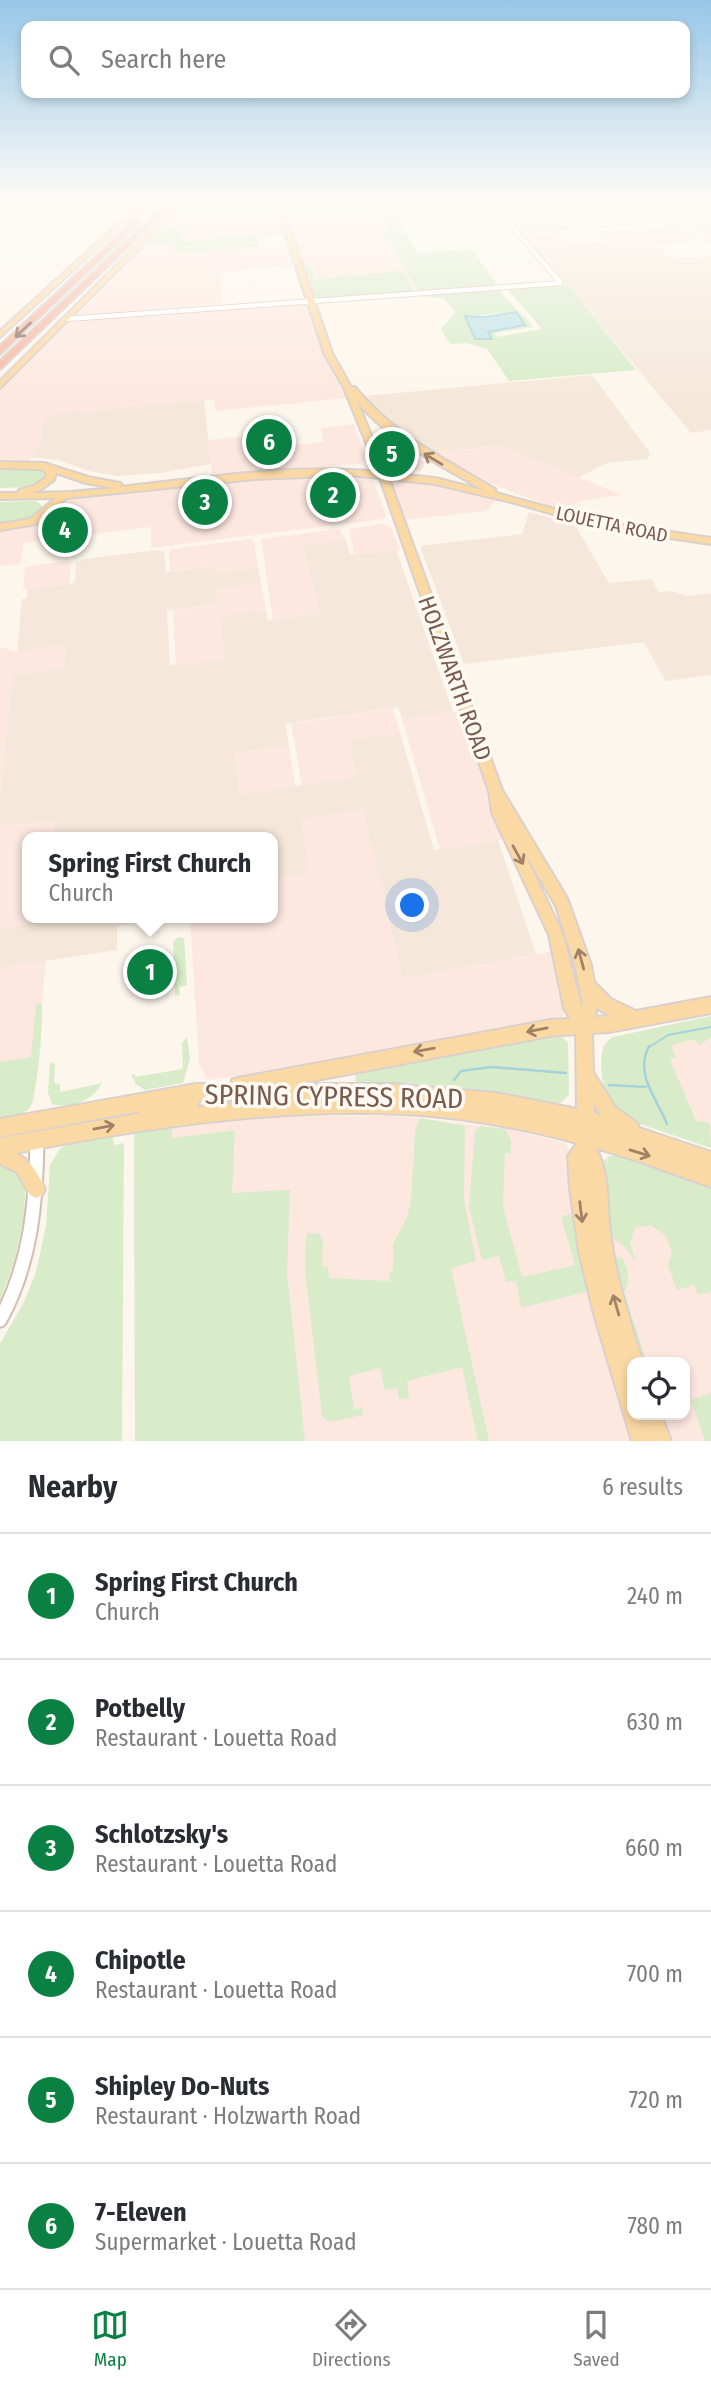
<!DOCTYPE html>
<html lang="en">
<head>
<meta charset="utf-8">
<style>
  :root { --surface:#fff; --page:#f7f7f7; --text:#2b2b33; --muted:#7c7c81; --line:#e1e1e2; --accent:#0b8043 }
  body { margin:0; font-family:"Fira Sans Condensed",sans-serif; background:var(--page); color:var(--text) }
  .controls { position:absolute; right:21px; bottom:21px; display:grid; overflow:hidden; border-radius:14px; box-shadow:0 4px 10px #0003 }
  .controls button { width:63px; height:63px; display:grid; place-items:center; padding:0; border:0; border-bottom:2px solid var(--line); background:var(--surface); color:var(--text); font:35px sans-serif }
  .you { position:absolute; left:413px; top:906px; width:24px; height:24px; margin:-18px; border:5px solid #fff; border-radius:50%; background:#1a73e8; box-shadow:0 0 0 10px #1a73e833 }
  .badge { display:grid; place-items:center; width:46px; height:46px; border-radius:50%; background:var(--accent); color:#fff; font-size:23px; font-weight:700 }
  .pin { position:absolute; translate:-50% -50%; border:4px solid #fff; box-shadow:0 2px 7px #0006 }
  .popup { position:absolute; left:22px; top:832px; width:256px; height:91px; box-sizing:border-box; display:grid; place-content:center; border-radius:14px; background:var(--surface); filter:drop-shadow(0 2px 5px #0005); font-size:23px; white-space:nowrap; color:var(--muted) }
  .popup b { font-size:26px; color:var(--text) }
  .popup::after { content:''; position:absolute; left:50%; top:100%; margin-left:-14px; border:14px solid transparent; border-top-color:var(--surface) }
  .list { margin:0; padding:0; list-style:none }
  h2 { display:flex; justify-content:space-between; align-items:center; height:91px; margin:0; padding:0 28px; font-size:30px }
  h2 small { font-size:23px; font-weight:400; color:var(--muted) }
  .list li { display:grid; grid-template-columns:46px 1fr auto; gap:21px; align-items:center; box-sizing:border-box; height:126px; padding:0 28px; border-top:2px solid var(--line) }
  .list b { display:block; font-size:26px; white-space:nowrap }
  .list p { margin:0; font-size:23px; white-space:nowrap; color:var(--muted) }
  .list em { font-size:23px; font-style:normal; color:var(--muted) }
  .icon { flex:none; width:38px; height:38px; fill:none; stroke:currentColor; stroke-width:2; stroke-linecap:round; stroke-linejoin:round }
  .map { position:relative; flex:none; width:711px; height:1441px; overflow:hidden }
  .search { position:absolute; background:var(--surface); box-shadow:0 4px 10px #0003; left:21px; right:21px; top:21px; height:77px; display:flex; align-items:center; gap:18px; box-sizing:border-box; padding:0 24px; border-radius:14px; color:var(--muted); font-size:26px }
  .sheet { height:847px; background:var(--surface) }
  nav { display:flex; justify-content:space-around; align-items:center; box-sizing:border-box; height:98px; border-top:2px solid var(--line); background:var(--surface); font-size:19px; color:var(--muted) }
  nav a { display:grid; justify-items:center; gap:4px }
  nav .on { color:var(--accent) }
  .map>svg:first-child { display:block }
  .residential { fill:#f5e8da }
  .commercial { fill:#fde8e0 }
  .green { fill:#d8ecc9; fill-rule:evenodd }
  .water { fill:#bfe3e8; stroke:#a5d3da; stroke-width:2 }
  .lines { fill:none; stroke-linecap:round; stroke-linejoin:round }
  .stream-far1 { stroke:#a5d3da; stroke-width:2 }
  .stream { stroke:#a5d3da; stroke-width:2.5 }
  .minor-far1-casing { stroke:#d1beb0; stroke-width:6 }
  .minor-casing { stroke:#d1beb0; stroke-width:17 }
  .major-casing { stroke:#dad1cd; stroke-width:4 }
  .highway-casing { stroke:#dad1cd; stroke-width:4 }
  .minor-far1 { stroke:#fff; stroke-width:4.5 }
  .minor { stroke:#fff; stroke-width:13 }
  .major { fill:#fbd9a5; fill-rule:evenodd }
  .highway { fill:#f7b7a3; fill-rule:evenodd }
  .oneway { stroke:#936e5e }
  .oneway2 { stroke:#a18267 }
  .labels { text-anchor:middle; stroke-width:7; stroke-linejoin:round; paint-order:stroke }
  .far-street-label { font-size:19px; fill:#7a5c4d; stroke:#fffaf3 }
  .street-label { font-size:23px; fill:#7a5c4d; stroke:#fffaf3 }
  .near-street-label { font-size:28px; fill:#7a5c4d; stroke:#fffaf3 }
</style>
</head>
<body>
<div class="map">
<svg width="711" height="1441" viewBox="0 0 711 1441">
  <rect width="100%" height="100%" fill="#fdf6ec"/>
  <g class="residential">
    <path d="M0 199H70L68 217 7 221 0 226Z"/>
    <path d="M490 199H711V245L684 222 519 234Z"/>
    <path d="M681 225 700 241 656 245 672 259 711 256V430L691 433 569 287 522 236 559 233 572 245 609 242 598 231Z"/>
    <path d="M592 375 650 453 647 459 607 463 578 478 500 446 436 452 428 450 411 439 412 436 404 430 397 429 364 396Z"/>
    <path d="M204 400 211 464 160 473 117 476 89 471 58 460 31 457 40 442 44 415Z"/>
    <path d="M529 512 575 525 609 583 651 579 659 592 672 591 687 596 711 593V675L665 681 644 642 464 664 420 546 522 534Z"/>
    <path d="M346 540 350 554 396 550 453 712 402 719 398 707 286 724 289 747 235 753 240 794 356 777 349 739 400 733 434 850 498 840 536 954 403 979 309 873 273 879 272 837H54V822L0 826V794L12 675 64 668 65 645 17 652 22 599 27 598V589L75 583 76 563 83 559 159 550 164 552 166 572 214 566 215 572 258 567 261 583 217 589 218 604 167 611 170 665 224 659 219 615 266 611 268 620 319 613 303 545Z"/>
    <path d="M48 918H171L117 926V950L0 968V928L47 921Z"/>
  </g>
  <g class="commercial">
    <path d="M190 199H274L285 234 255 236 257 247H289L295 265 220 272 222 303 77 316Z"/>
    <path d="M281 199H385L440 292 316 299Z"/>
    <path d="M305 303 322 351 346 398 216 411 214 399 44 415 40 442 27 464 0 463V389L68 321Z"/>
    <path d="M354 424 366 458 360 464 212 474 208 440 289 431 296 445 324 442 321 428Z"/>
    <path d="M388 437 425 462 421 471 383 465 374 442Z"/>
    <path d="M500 446 622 495 584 500 569 508 552 507 470 476 428 453Z"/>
    <path d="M310 476 369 478 374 481 386 516 383 519 151 548V527L24 543 20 564 0 566V530L34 525 63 499Z"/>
    <path d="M397 479 435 483 498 499 486 511 402 520 390 484Z"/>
    <path d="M382 524 391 527 400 550 354 554 349 529Z"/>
    <path d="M339 529 346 540 303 545 319 613 273 619 261 539Z"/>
    <path d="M251 539 254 542 258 567 214 572 213 566 170 571 169 554 171 549Z"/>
    <path d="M66 561 71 564 69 584 23 589 25 567Z"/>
    <path d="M261 583 266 611 219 615 224 659 176 665 173 611 218 604 217 589Z"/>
    <path d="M65 645 64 668 12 675 0 794V647L17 652Z"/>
    <path d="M393 708 400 733 349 739 357 777 302 785 291 724Z"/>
    <path d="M460 711 506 839 440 849 402 719Z"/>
    <path d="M289 747 295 786 240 794 235 753Z"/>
    <path d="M363 809 403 979 553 951 564 1014 560 1019 537 1026 313 1067 207 1080 199 1063 190 918H272L273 879 309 873 301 819Z"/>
    <path d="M55 822 53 837H27V918H48V921L0 928V826Z"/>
    <path d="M46 960 34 1100 22 1114 0 1118V968Z"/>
    <path d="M711 1016V1148L682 1137 603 1081 602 1052 603 1045 613 1037Z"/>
    <path d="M269 1116H400L508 1129 565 1143 568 1147 637 1441H135L134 1131Z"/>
    <path d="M619 1155 711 1187V1441H666L657 1415H685V1362H640L608 1228 603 1163 608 1156Z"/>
  </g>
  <g class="green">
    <path d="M406 199H487L490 203 392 211 417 253 473 250 499 288 419 293 384 233 387 230 371 206 388 205 386 200Z"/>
    <path d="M182 228 181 240 184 241 280 233 286 235 257 236 259 247 277 245 216 250 214 247 213 250 176 253 172 243 143 245 158 230Z"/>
    <path d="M305 264H310L314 280 403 270 415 293 316 299Z"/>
    <path d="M568 285 636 370 509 381 487 349 467 343 450 344 441 329 456 312 443 298 417 296 498 290 534 327 494 333 497 337 542 329 508 290ZM516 312 524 325 488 332 466 316Z"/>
    <path d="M0 469 42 470 49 475 34 487 0 488Z"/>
    <path d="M35 501 42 505C36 523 17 521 0 524V502Z"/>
    <path d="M178 937 184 938 187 985 179 987 180 995 175 996 173 942Z"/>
    <path d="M41 1003C45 1011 37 1098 30 1107 23 1117 11 1116 0 1118V1062L31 1057 36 1004Z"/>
    <path d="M711 1016V1037L700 1045 695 1039 671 1045 676 1057 670 1060 696 1121 710 1123 711 1148 628 1120 606 1099C603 1080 594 1049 613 1037Z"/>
    <path d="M557 1034 568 1042 569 1095 559 1104 424 1084 356 1082 354 1070Z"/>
    <path d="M187 1037 190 1059 183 1083 145 1090 136 1084 131 1075 135 1074V1077L183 1069 182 1043Z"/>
    <path d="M50 1062 55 1064 54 1083 60 1084V1092L99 1084 102 1081C96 1100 71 1109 52 1104L48 1093Z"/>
    <path d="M420 1118 465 1126 464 1200 476 1261 451 1268 489 1441H478L462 1367 407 1381 409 1398 399 1399 397 1388 385 1391 380 1368 349 1376 354 1409 362 1408 363 1415 329 1422 322 1416 305 1270 306 1237 308 1233 320 1234 323 1243 322 1266 328 1267 329 1278 389 1281V1272L393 1270V1244L407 1217 411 1200 415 1131Z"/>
    <path d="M172 1125V1138L235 1130 232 1193 290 1190 287 1272 305 1441H135L134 1131Z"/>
    <path d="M481 1126 505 1129 511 1140V1153H505L503 1207 522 1277 575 1265 561 1217 570 1214 578 1221 591 1299 586 1292 521 1308 516 1281 506 1282 499 1256 482 1260 469 1207 475 1130Z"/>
    <path d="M112 1135 114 1145 124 1143 122 1441H0V1344L24 1302 36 1272 46 1226 50 1165 60 1149 72 1142Z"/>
    <path d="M619 1155 711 1187V1292L698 1295 694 1285 677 1290 668 1265 672 1253 666 1236 651 1225 635 1228 630 1243 636 1262 624 1246 609 1236 603 1163 605 1158 609 1166 607 1157Z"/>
    <path d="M0 1160 11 1162 26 1184 23 1222 14 1263 0 1300Z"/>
    <path d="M618 1257 623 1259C628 1270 631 1281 624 1292L647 1362H640L614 1260Z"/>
    <path d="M711 1393V1441H705L691 1400Z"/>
  </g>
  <path class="water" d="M516 312 525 325 488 332 492 339H475L465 316 486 317Z"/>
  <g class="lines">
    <path class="stream-far1" d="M648 1048 668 1035 711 1027"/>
    <g class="stream">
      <path d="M649 1046C634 1075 657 1098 667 1124"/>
      <path d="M454 1080 461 1071 491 1067 566 1073"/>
      <path d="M609 1085 646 1087"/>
    </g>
    <defs>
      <g id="minor-far1">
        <path d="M488 199 561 283"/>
        <path d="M67 319 561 283"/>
      </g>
      <path id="minor" d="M0 1320C31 1263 36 1204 37 1140"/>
      <g id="major">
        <path d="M145 199H151L0 337V331Z"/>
        <path d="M183 199H189L0 388V381Z"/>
        <path d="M274 199H280L332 353 351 387H355C392 434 445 459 495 489L496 493 603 522 711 538V544L602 528 515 503 435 484 389 479 502 790 567 898 591 965 594 982 611 999 636 1011 711 997V1013L609 1032 592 1033 593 1072 615 1107 637 1123 639 1128 711 1152V1187L638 1161 596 1148C611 1177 606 1208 611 1239 617 1281 630 1322 643 1362H632V1415H661L671 1441H632L594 1314 579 1252 570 1188 568 1156 577 1143C521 1128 462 1117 403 1114 274 1108 143 1128 16 1153 31 1161 38 1173 45 1189L42 1195 36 1198 30 1195 17 1172 0 1164V1138L137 1114 140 1111 0 1137V1119L196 1084H231L232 1080 238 1078 550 1020 570 1019 564 1008 549 935 492 813 489 791 380 478 349 475 255 479 67 498 36 524 0 530V524L30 519 56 498 0 499V493H18L19 490 34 486 46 477V472L39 469 0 468V462L44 463 88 477 120 483 122 485 120 487C205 478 293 463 378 472L344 388 324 353ZM357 401C388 441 440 464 483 490L435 478 387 473ZM56 473 86 483 115 488 70 492 30 493 40 490 54 480ZM522 848 556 906 575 965 583 1003 582 1008 563 935ZM597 1008 610 1016 595 1017ZM576 1034 577 1109 496 1093 392 1084H296L550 1036ZM200 1100H263L197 1107ZM594 1104 601 1116 594 1113Z"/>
      </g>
      <g id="highway">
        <path d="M154 199H161L136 219 141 221 0 354V346L134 221 126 226 124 223Z"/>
        <path d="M171 199H178L0 369V361Z"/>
      </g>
    </defs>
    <use href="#minor-far1" class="minor-far1-casing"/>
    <use href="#minor" class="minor-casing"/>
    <use href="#major" class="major-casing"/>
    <use href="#highway" class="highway-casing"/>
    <use href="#minor-far1" class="minor-far1"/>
    <use href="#minor" class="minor"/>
    <use href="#major" class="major"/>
    <use href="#highway" class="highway"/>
  </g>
  <defs><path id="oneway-shaft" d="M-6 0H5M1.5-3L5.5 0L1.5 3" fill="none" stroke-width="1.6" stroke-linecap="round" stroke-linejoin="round" transform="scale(1.75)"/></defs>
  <use class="oneway" href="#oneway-shaft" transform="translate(23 330) rotate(137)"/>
  <g class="oneway2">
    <use href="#oneway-shaft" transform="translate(433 459) rotate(-149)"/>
    <use href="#oneway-shaft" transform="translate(518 855) rotate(61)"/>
    <use href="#oneway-shaft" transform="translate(581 959) rotate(-105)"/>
    <use href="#oneway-shaft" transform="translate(537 1030) rotate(169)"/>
    <use href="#oneway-shaft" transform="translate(424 1050) rotate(170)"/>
    <use href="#oneway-shaft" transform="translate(104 1127) rotate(-11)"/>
    <use href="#oneway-shaft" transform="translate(640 1153) rotate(17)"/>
    <use href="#oneway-shaft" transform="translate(581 1212) rotate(83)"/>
    <use href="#oneway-shaft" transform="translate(616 1305) rotate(-106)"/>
  </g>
  <linearGradient id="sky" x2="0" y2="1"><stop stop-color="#97c7e8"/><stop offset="0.5" stop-color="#fefbf6"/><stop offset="1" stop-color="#fefbf6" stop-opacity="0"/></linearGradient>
  <rect width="711" height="401" fill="url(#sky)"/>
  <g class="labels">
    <g class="far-street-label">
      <text transform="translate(612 524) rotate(12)" y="7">LOUETTA ROAD</text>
    </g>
    <g class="street-label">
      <text transform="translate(455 678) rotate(70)" y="8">HOLZWARTH ROAD</text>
    </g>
    <g class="near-street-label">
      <text transform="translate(334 1096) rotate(1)" y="10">SPRING CYPRESS ROAD</text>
    </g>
  </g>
</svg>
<div class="controls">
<button><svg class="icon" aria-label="locate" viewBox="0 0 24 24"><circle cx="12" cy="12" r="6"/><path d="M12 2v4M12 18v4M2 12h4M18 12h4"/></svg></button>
</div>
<div class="you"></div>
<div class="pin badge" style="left:150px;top:972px">1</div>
<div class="popup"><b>Spring First Church</b>Church</div>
<div class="pin badge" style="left:333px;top:495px">2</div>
<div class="pin badge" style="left:205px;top:502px">3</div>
<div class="pin badge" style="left:65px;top:530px">4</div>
<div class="pin badge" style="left:392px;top:454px">5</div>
<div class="pin badge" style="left:269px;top:442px">6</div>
<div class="search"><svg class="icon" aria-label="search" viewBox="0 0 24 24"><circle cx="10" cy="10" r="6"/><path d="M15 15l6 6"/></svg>Search here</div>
</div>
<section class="sheet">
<h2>Nearby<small>6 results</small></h2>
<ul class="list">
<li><span class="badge">1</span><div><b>Spring First Church</b><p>Church</p></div><em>240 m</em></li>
<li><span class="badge">2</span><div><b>Potbelly</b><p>Restaurant · Louetta Road</p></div><em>630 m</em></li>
<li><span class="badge">3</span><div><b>Schlotzsky's</b><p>Restaurant · Louetta Road</p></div><em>660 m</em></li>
<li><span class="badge">4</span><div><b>Chipotle</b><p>Restaurant · Louetta Road</p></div><em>700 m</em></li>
<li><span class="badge">5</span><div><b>Shipley Do-Nuts</b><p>Restaurant · Holzwarth Road</p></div><em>720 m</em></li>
<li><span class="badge">6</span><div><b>7-Eleven</b><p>Supermarket · Louetta Road</p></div><em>780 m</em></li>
</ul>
</section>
<nav>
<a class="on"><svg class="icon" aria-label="map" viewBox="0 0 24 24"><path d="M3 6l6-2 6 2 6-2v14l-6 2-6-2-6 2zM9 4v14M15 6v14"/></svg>Map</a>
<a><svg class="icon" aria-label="directions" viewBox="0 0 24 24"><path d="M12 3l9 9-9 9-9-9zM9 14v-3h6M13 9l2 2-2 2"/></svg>Directions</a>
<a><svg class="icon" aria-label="saved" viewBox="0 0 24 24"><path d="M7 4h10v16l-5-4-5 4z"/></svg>Saved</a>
</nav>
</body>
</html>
